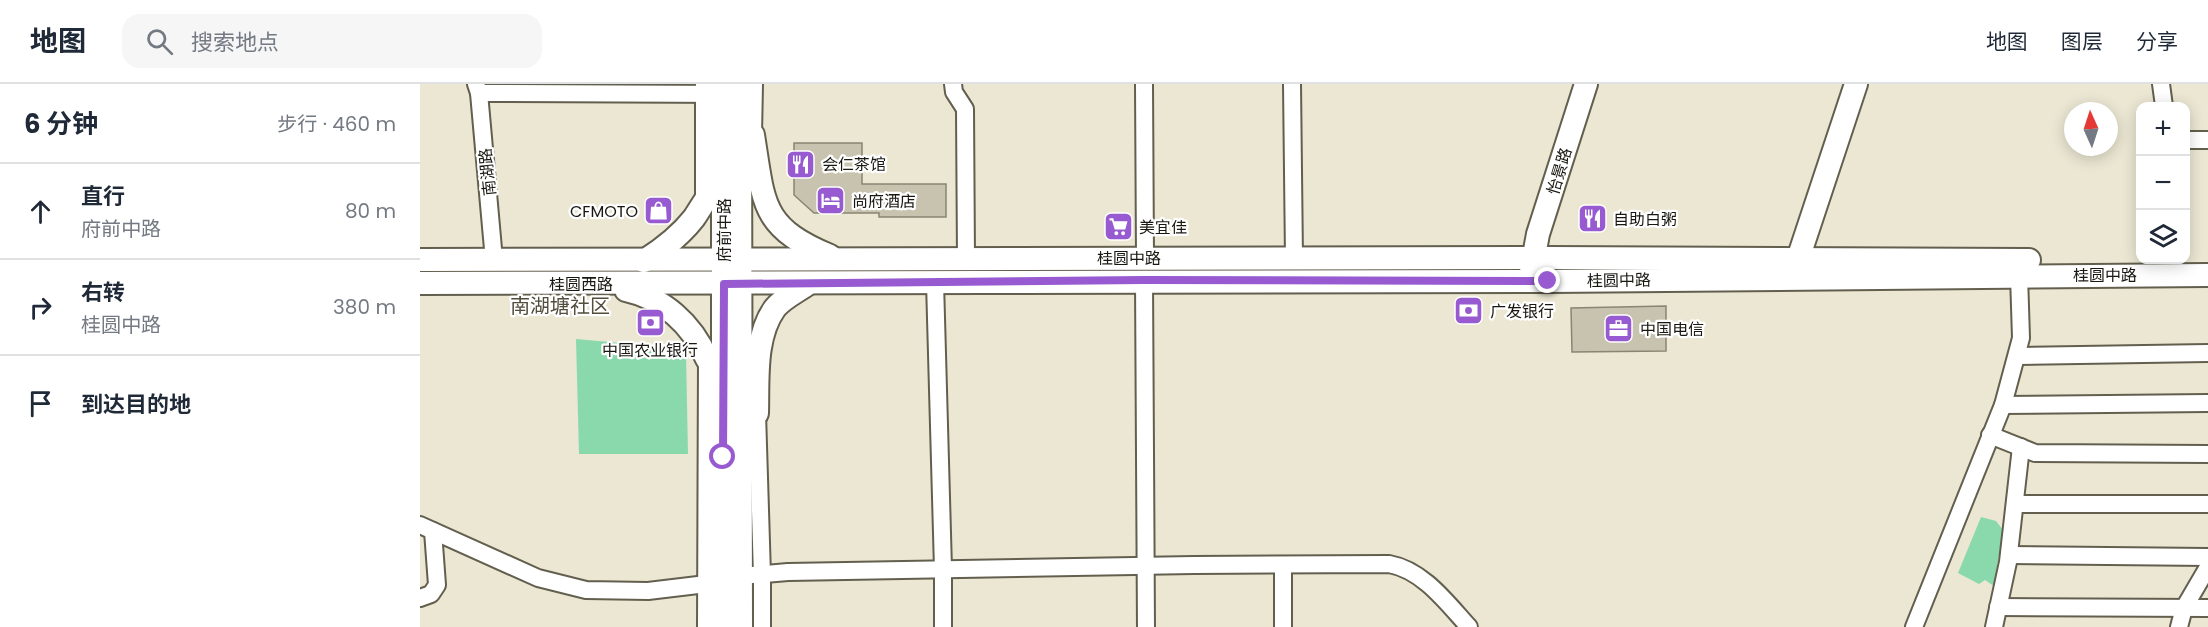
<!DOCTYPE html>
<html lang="zh">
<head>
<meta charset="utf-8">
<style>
  :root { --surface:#fff; --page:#f6f6f7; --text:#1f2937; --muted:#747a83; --line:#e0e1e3 }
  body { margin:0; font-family:Poppins,"Noto Sans SC",sans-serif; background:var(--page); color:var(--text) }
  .controls { position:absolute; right:18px; top:18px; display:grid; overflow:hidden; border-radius:12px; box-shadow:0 3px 15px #0003 }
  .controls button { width:54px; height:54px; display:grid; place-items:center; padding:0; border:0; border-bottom:2px solid var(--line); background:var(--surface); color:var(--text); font:30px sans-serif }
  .compass { position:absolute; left:1644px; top:18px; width:54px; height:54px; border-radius:50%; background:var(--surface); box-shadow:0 3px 15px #0003; rotate:357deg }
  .stop { position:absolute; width:18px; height:18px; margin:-14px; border:4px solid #975ad1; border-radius:50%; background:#fff }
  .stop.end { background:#975ad1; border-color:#fff; box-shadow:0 2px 6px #0008 }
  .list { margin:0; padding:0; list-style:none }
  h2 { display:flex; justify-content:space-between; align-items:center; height:78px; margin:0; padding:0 24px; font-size:26px }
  h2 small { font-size:20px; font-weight:400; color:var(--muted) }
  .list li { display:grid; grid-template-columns:39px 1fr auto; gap:18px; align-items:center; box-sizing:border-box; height:96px; padding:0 24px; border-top:2px solid var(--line) }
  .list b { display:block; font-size:22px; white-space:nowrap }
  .list p { margin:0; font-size:20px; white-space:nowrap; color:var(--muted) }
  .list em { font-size:20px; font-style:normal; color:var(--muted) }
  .icon { flex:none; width:33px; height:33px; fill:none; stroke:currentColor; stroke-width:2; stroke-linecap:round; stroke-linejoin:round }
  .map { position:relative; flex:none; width:1788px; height:543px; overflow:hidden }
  header { display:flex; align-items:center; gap:36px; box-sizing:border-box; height:84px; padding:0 30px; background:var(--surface); border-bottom:2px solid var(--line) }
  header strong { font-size:28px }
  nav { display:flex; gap:33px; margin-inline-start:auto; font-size:21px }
  .search { width:420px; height:54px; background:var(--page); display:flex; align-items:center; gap:15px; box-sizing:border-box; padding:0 21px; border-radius:18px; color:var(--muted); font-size:22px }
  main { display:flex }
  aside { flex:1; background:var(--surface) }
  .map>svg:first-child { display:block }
  .green { fill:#89d9ac }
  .building { fill:#c7c3af; stroke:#898573; stroke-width:1.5 }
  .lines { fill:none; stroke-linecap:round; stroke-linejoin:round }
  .street-casing { stroke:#635f4e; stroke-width:20 }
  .secondary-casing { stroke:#635f4e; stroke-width:26 }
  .street { stroke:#fff; stroke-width:16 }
  .secondary { stroke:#fff; stroke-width:22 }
  .route { stroke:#975ad1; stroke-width:8 }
  .labels { text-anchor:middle; stroke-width:4.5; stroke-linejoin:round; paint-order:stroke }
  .poi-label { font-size:16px; fill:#181710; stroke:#fff; text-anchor:start }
  .street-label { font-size:16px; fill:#181710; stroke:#fff }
  .quarter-label { font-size:20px; fill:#524e3d; stroke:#fff }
</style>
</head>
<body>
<header>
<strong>地图</strong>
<div class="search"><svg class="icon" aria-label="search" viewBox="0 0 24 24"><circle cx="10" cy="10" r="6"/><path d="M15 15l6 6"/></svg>搜索地点</div>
<nav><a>地图</a><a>图层</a><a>分享</a></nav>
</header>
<main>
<aside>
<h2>6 分钟<small>步行 · 460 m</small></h2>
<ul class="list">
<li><svg class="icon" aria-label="ahead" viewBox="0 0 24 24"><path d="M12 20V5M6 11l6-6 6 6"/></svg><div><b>直行</b><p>府前中路</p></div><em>80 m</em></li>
<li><svg class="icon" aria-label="right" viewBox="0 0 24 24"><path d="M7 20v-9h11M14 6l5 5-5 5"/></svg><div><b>右转</b><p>桂圆中路</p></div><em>380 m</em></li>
<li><svg class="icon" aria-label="arrive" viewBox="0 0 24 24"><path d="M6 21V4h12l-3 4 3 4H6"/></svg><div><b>到达目的地</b></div></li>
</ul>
</aside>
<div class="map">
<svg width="1788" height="543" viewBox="0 0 1788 543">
  <rect width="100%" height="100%" fill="#ebe7d3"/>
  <g class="green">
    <path d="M156 255 223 261 266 270 268 370H159Z"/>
    <path d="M1561 433 1576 437 1583 446 1574 502 1565 496 1559 500 1538 489Z"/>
  </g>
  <g class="building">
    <path d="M374 59H442V100H526V133H459V129H394L374 111Z"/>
    <path d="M1246 222V267L1152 268 1151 224Z"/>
  </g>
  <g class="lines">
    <defs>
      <g id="street">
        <path d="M56 0 59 9 74 176"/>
        <path d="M533 0 534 8 545 25 546 174"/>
        <path d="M724 0 725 174"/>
        <path d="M872 0 874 174"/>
        <path d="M1741 0 1744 22"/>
        <path d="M59 9 313 10"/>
        <path d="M333 51 334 0"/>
        <path d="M1766 56H1788"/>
        <path d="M284 115V1"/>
        <path d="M724 196 726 543"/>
        <path d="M515 198 523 485V543"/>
        <path d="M1598 272 1788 269"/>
        <path d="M1583 321 1788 319"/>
        <path d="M337 329 342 491V543"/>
        <path d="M1570 351 1615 369 1788 370"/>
        <path d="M1595 420H1788"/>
        <path d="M0 441 118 494 166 506 228 507 303 498 321 492 368 488 774 481 969 480C1003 486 1027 519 1049 543"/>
        <path d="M1589 471 1788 473"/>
        <path d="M863 481V543"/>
        <path d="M0 514 11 510 17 501 13 447"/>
        <path d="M1578 523 1788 524"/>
        <path d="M286 543 287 275"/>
        <path d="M1494 543 1583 321 1601 254 1599 191"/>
        <path d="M1574 543 1588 478 1601 363"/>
        <path d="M1759 543 1764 524 1788 483"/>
      </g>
      <g id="secondary">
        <path d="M320 0 321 543"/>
        <path d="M333 51C344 119 340 143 410 172"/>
        <path d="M1378 175 1436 0"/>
        <path d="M0 176 1128 174 1609 176"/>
        <path d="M224 177C243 165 260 152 274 134 284 119 291 105 304 92"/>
        <path d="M1111 188 1118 150 1166 0"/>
        <path d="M0 199C377 200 755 196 1132 197 1351 197 1569 191 1788 191"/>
        <path d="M206 206C243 214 272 240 287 275L304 278"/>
        <path d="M322 335 337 329C338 296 334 253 355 224 363 214 378 207 389 199"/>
        <path d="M303 543V0"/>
      </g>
    </defs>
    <use href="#street" class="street-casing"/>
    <use href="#secondary" class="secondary-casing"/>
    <use href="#street" class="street"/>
    <use href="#secondary" class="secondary"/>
  </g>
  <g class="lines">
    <path class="route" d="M303 373 304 200 724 196 1128 197"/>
  </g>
  <defs>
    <symbol id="restaurant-square" viewBox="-11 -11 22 22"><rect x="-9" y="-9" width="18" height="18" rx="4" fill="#975ad1" stroke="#fff"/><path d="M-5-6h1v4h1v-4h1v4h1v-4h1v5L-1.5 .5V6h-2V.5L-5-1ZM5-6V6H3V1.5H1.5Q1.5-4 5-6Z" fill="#fff"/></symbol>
    <symbol id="hotel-square" viewBox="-11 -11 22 22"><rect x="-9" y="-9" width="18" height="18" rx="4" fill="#975ad1" stroke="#fff"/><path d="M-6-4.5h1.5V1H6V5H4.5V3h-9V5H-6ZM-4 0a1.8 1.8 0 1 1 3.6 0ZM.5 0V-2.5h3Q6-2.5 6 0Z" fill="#fff"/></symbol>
    <symbol id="shop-square" viewBox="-11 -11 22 22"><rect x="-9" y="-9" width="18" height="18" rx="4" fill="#975ad1" stroke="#fff"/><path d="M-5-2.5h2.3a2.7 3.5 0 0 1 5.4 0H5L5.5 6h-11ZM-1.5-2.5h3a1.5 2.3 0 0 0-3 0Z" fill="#fff"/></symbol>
    <symbol id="supermarket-square" viewBox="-11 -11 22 22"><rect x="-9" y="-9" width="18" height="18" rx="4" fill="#975ad1" stroke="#fff"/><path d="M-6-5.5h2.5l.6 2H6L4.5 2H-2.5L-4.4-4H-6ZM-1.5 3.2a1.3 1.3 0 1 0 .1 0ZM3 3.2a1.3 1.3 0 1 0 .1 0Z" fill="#fff"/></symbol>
    <symbol id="bank-square" viewBox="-11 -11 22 22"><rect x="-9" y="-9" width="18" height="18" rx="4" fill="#975ad1" stroke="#fff"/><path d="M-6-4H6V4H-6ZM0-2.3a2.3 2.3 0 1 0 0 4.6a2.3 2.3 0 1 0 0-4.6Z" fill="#fff"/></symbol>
    <symbol id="office-square" viewBox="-11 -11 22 22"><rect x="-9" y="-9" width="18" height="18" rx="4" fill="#975ad1" stroke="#fff"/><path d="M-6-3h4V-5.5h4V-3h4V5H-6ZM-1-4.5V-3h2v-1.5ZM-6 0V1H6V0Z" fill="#fff"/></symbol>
  </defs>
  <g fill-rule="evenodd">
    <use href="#restaurant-square" x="364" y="64" width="33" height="33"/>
    <use href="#hotel-square" x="394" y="100" width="33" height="33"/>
    <use href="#shop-square" x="222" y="110" width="33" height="33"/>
    <use href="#restaurant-square" x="1156" y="118" width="33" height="33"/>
    <use href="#supermarket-square" x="682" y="126" width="33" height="33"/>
    <use href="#bank-square" x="1032" y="210" width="33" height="33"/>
    <use href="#bank-square" x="214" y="222" width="33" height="33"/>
    <use href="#office-square" x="1182" y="228" width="33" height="33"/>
  </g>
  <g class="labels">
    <g class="poi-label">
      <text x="402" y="86">会仁茶馆</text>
      <text x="432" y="123">尚府酒店</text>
      <text x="218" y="133" text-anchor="end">CFMOTO</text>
      <text x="1193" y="141">自助白粥</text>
      <text x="719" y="149">美宜佳</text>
      <text x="1070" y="233">广发银行</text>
      <text x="1220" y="251">中国电信</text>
      <text x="230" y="272" text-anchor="middle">中国农业银行</text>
    </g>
    <g class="street-label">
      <text transform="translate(1139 87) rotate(-73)" y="6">怡景路</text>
      <text transform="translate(67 88) rotate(-96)" y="6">南湖路</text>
      <text transform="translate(304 146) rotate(-90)" y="6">府前中路</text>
      <text x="709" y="180">桂圆中路</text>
      <text x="1685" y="197">桂圆中路</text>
      <text transform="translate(1199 196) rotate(-1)" y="6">桂圆中路</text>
      <text x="161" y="206">桂圆西路</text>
    </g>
    <g class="quarter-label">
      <text x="140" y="229">南湖塘社区</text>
    </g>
  </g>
</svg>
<div class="controls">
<button>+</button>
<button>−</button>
<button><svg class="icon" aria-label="layers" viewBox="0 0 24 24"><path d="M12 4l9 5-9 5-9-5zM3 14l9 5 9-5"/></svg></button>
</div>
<svg class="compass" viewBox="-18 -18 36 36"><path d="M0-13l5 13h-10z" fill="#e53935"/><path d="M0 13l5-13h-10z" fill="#747a83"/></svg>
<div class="stop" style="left:303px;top:373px"></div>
<div class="stop end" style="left:1128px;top:197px"></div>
</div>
</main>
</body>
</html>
